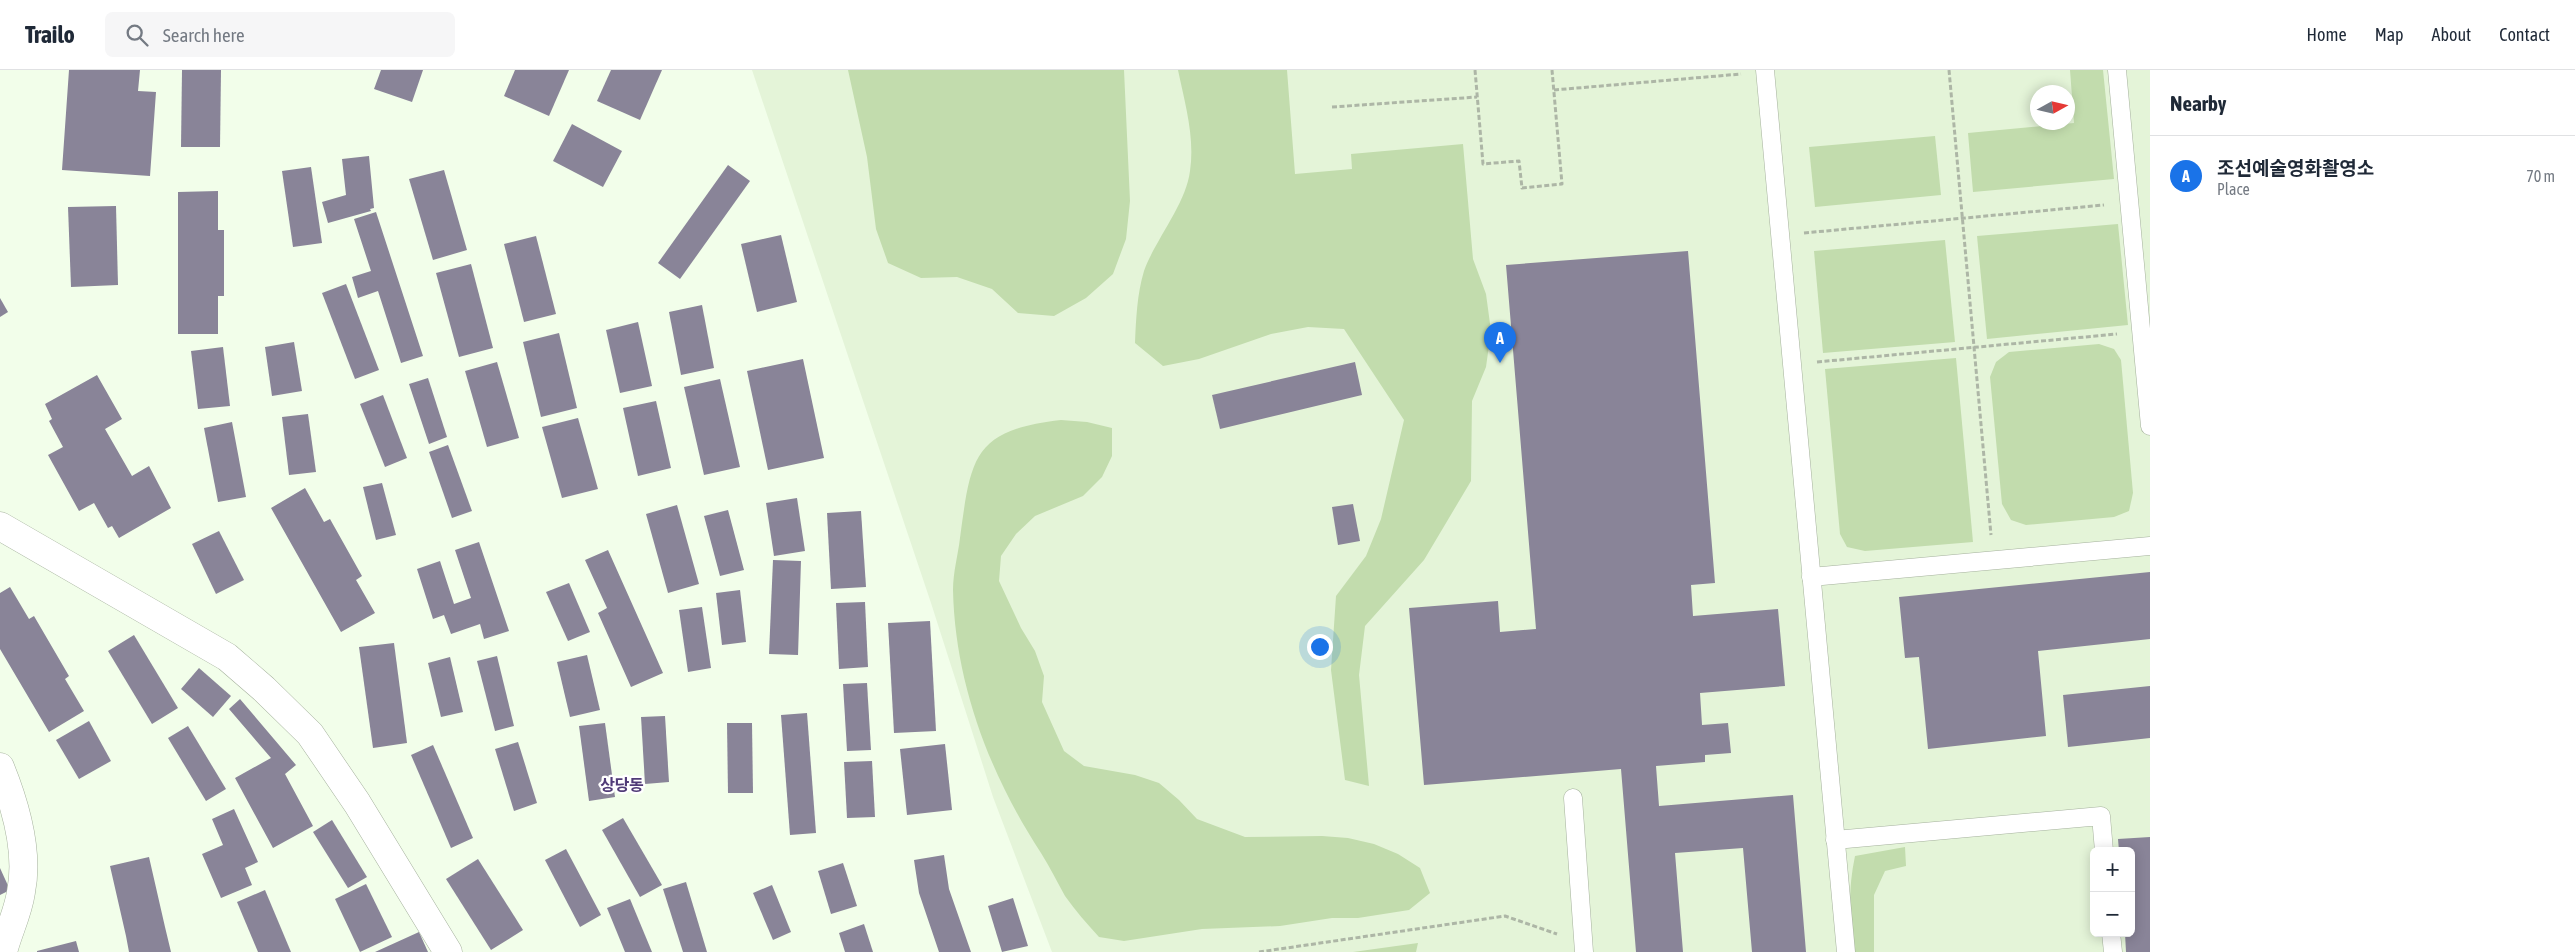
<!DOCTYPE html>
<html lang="en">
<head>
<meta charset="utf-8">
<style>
  :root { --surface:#fff; --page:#f6f6f7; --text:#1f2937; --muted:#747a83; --line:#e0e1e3; --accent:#1a73e8 }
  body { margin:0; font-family:"Asap Condensed","Noto Sans KR",sans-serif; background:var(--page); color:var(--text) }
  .controls { position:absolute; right:15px; bottom:15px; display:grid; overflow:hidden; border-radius:8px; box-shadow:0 2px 12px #0003 }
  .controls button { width:45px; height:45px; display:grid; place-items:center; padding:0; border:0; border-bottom:1px solid var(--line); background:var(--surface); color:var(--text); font:25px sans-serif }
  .compass { position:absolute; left:2030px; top:15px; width:45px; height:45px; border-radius:50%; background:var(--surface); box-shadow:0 2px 12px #0003; rotate:82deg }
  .you { position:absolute; left:1319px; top:576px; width:18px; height:18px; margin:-12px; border:4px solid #fff; border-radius:50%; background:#1a73e8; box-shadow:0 0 0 8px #1a73e833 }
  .badge { display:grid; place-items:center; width:32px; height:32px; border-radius:50%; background:var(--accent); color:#fff; font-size:16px; font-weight:700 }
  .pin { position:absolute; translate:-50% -41px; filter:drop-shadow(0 1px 2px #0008) }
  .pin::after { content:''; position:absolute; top:26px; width:18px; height:15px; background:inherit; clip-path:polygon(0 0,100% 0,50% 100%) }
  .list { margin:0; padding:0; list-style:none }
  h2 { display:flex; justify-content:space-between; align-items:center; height:65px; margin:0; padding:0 20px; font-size:21px }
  h2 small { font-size:16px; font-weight:400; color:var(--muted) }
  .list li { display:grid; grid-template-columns:32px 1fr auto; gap:15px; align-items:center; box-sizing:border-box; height:80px; padding:0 20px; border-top:1px solid var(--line) }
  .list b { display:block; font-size:19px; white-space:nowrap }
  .list p { margin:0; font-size:16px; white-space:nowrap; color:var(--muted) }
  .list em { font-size:16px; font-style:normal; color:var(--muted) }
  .icon { flex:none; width:28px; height:28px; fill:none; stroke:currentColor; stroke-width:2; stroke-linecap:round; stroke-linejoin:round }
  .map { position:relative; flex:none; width:2150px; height:882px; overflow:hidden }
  header { display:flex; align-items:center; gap:30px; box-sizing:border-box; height:70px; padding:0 25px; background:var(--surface); border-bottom:1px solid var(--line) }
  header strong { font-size:24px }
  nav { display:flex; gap:28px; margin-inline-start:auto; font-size:18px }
  .search { width:350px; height:45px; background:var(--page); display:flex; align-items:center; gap:12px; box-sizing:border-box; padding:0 18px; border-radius:8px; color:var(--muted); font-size:19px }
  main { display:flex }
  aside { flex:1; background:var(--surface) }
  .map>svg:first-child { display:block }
  .built { fill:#e4f4d8; fill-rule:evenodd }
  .green { fill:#c2dcad }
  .building { fill:#898498 }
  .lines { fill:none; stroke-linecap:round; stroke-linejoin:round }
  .service-casing { stroke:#a5b19d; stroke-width:19 }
  .minor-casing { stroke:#a5b19d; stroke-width:29 }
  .path { stroke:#adb6a6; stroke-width:3; stroke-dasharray:5 2.5; stroke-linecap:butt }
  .service { stroke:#fff; stroke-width:18 }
  .minor { stroke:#fff; stroke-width:28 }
  .labels { text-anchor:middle; stroke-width:4.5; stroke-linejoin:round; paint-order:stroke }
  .quarter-label { font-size:16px; font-weight:bold; fill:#503b77; stroke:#fff }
</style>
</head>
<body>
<header>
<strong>Trailo</strong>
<div class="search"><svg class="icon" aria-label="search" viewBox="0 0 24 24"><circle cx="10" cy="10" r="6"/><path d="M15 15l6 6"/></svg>Search here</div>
<nav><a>Home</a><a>Map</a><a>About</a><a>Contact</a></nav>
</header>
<main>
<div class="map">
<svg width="2150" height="882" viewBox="0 0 2150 882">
  <rect width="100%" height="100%" fill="#f2feea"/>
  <path class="built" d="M752 0H2150V882H1052L993 727 931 533ZM2038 22H2068V52H2038ZM2094 781H2131V863H2094Z"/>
  <g class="green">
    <path d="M848 0H1124L1130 131 1126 169 1113 204 1086 228 1054 246 1018 243 992 219 957 207 921 208 888 193 876 159 867 87Z"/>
    <path d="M1178 0H1287L1295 104 1352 99 1351 84 1463 74 1473 189 1486 224 1491 261 1486 297 1472 331 1471 411 1424 490 1365 556 1359 605 1369 716 1345 710 1331 600 1336 526 1366 486 1381 449 1404 350 1344 259 1308 257 1271 264 1199 289 1163 296 1135 273C1136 250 1137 224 1144 201 1155 170 1186 134 1190 101 1195 67 1185 34 1178 0Z"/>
    <path d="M2070 0H2103L2114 109 1973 122 1968 63 2074 53Z"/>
    <path d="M1935 66 1941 125 1815 137 1809 77Z"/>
    <path d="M2118 154 2128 255 1987 269 1977 166Z"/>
    <path d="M1945 170 1955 272 1823 283 1814 181Z"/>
    <path d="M2099 274 2114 279 2121 290 2133 423 2129 441 2114 447 2026 455 2011 450 2002 434 1990 307 1996 292 2009 282Z"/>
    <path d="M1956 288 1973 472 1865 481 1847 477 1840 464 1825 299Z"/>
    <path d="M1061 350 1087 352 1112 358V386L1102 407 1083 426 1035 446 1016 464 1001 486 999 511 1021 558 1035 581 1044 606 1042 632 1064 681 1084 696 1135 705 1159 713 1179 730 1197 749 1245 767 1322 766 1348 768 1374 774 1398 784 1420 798 1430 823 1409 840 1358 848H1332L1280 856 1202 859 1124 871 1099 867C1087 854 1075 840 1065 826 1057 812 1050 797 1041 783 990 705 955 614 953 520 953 502 958 485 960 468 971 387 973 360 1061 350Z"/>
    <path d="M1905 777 1906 796 1885 801 1874 825V882H1855C1849 849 1848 819 1855 786Z"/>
    <path d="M1418 873 1416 882H1353Z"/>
  </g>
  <g class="building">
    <path d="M69 0H140L138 21 156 22 150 106 62 100Z"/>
    <path d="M182 0H221L220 77H181Z"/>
    <path d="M381 0H423L412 32 374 19Z"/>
    <path d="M515 0H569L549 46 504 26Z"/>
    <path d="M611 0H662L640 50 597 31Z"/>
    <path d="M572 54 622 81 603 117 553 91Z"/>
    <path d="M369 86 374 138 370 139 371 141 328 153 322 132 346 125 342 89Z"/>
    <path d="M728 95 750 111 680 209 658 193Z"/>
    <path d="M311 97 322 173 293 177 282 101Z"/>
    <path d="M444 100 467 180 433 190 409 109Z"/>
    <path d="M218 121V160H224V226H218V264H178V122Z"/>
    <path d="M116 136 118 215 71 217 68 137Z"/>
    <path d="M376 142 423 286 401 293 378 221 358 228 352 207 371 201 354 149Z"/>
    <path d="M781 165 797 232 757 242 741 174Z"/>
    <path d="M536 166 556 244 524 252 504 174Z"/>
    <path d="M1688 181 1715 513 1691 515 1693 546 1778 539 1785 616 1700 623 1702 655 1728 653 1731 683 1705 685V692L1656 696 1659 736 1793 725 1806 882H1752L1743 778 1675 783 1683 882H1636L1621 699 1424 715 1409 538 1498 531 1500 562 1536 559 1506 195Z"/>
    <path d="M471 194 493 278 459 287 436 203Z"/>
    <path d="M346 214 379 300 355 309 322 223Z"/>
    <path d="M0 228 8 242 0 247Z"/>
    <path d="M702 235 714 298 681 305 669 242Z"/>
    <path d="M638 252 652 316 620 323 606 260Z"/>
    <path d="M559 263 577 338 541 347 523 272Z"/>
    <path d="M294 272 302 321 272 326 265 277Z"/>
    <path d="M223 277 230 336 198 339 191 281Z"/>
    <path d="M803 289 824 388 768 400 747 301Z"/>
    <path d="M497 292 519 368 487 377 465 301Z"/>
    <path d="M1355 292 1362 325 1220 359 1212 325Z"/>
    <path d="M97 305 122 349 105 359 132 406 149 396 171 438 119 468 112 456 108 458 94 433 79 441 48 385 63 377 49 351 52 349 45 334Z"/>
    <path d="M428 308 447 367 429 374 409 314Z"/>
    <path d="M720 309 740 397 704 405 684 317Z"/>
    <path d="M383 325 407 388 385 397 360 334Z"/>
    <path d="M656 331 671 398 638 406 623 338Z"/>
    <path d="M308 344 316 402 289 405 282 347Z"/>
    <path d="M578 348 598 419 562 428 542 357Z"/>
    <path d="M232 352 246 427 218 432 204 358Z"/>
    <path d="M448 375 472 441 452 448 429 382Z"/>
    <path d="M382 413 396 465 376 470 363 417Z"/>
    <path d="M305 418 324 452 330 449 362 506 356 510 375 543 341 562 271 438Z"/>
    <path d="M797 428 805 481 774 486 766 433Z"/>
    <path d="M1353 434 1360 471 1338 475 1332 437Z"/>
    <path d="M677 435 699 514 668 523 646 444Z"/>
    <path d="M728 440 744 500 720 506 704 446Z"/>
    <path d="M861 441 866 517 831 519 827 443Z"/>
    <path d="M219 461 244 510 216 524 192 474Z"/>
    <path d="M479 472 509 561 484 569 480 554 451 564 444 545 433 549 417 499 440 491 454 534 471 528 455 480Z"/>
    <path d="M608 480 663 603 631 617 598 543 607 538 585 490Z"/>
    <path d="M773 490 801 491 798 585 769 584Z"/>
    <path d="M2150 502V569L2038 581 2046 666 1928 679 1919 587 1905 588 1899 527Z"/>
    <path d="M569 513 590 562 568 571 546 522Z"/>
    <path d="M10 517 29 549 34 546 69 606 65 609 84 641 49 662 0 579V523Z"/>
    <path d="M740 520 746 572 722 575 716 523Z"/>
    <path d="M865 532 868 597 839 599 836 533Z"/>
    <path d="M702 537 711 598 688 602 679 540Z"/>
    <path d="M930 551 936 661 894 663 888 553Z"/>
    <path d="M134 565 178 638 152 654 108 581Z"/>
    <path d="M394 573 407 673 373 678 359 577Z"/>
    <path d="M587 585 600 640 570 647 557 592Z"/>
    <path d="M497 586 514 656 495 661 477 591Z"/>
    <path d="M450 587 463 642 441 647 428 593Z"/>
    <path d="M199 598 231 626 213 647 181 619Z"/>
    <path d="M867 613 871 680 847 681 843 614Z"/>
    <path d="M2150 616V668L2068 677 2063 625Z"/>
    <path d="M240 629 296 695 285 704 313 756 273 778 235 708 271 688 229 639Z"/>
    <path d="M807 643 816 763 790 765 781 645Z"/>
    <path d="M665 646 669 712 645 714 641 647Z"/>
    <path d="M89 651 111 691 79 709 56 670Z"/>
    <path d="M605 653 615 727 589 731 579 656Z"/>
    <path d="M727 653H752L753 723H728Z"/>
    <path d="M188 656 226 719 206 731 168 668Z"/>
    <path d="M518 672 537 733 514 741 495 679Z"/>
    <path d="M945 674 952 740 907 745 900 679Z"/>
    <path d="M433 675 473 768 451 778 411 685Z"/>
    <path d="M872 691 875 747 847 748 844 692Z"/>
    <path d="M234 739 258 792 245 798 252 815 221 828 202 784 223 775 212 749Z"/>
    <path d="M623 748 662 815 640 827 602 760Z"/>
    <path d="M332 750 367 807 348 818 313 762Z"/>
    <path d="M2150 767V882H2126L2125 863H2131V781H2119L2118 769Z"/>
    <path d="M566 779 601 845 580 857 545 790Z"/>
    <path d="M944 785 949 819 971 882H939L919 823 914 790Z"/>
    <path d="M149 787 165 857 171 882H129L126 866 110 796Z"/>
    <path d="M478 789 523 860 491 880 446 809Z"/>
    <path d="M843 793 857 836 831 844 818 801Z"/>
    <path d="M0 798 10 820 0 825Z"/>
    <path d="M686 812 707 882H683L663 819Z"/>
    <path d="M366 814 392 867 360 882 335 829Z"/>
    <path d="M772 815 791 862 773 870 753 823Z"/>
    <path d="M265 820 291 882H258L237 832Z"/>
    <path d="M1013 828 1028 876 1002 882 988 836Z"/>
    <path d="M630 829 652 882H625L607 838Z"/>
    <path d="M864 854 873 882H845L839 863Z"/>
    <path d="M419 862 428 882H375Z"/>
    <path d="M76 871 79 882H37V881Z"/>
  </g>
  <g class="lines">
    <defs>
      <g id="service">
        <path d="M1765 0 1846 882"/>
        <path d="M2117 0 2150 356"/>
        <path d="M1811 507 2150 476"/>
        <path d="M1573 728 1584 882"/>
        <path d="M1835 770 2101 746 2104 781"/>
        <path d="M2111 863 2113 882"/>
      </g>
      <g id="minor">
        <path d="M0 456 227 587 264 619 310 664 357 733 448 882"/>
        <path d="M0 697C15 734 29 783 21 822 18 843 8 862 3 882"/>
      </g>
    </defs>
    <use href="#service" class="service-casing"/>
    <use href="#minor" class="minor-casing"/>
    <g class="path">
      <path d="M1475 0 1483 94 1519 91 1522 118 1562 114 1552 0"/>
      <path d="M1949 0 1991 465"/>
      <path d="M1554 20 1741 4"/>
      <path d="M1332 37 1477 27"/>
      <path d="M1804 163 2104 135"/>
      <path d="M1817 292 2117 264"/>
      <path d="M1259 882 1505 846 1557 864"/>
    </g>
    <use href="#service" class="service"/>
    <use href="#minor" class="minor"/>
  </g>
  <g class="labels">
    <g class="quarter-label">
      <text x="622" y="721">상당동</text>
    </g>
  </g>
</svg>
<div class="controls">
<button>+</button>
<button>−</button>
</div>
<svg class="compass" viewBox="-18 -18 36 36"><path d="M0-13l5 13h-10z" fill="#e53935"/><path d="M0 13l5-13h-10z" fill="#747a83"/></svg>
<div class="you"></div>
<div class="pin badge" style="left:1500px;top:293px">A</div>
</div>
<aside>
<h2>Nearby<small></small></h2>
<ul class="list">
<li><span class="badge">A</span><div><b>조선예술영화촬영소</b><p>Place</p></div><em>70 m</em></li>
</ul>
</aside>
</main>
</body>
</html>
